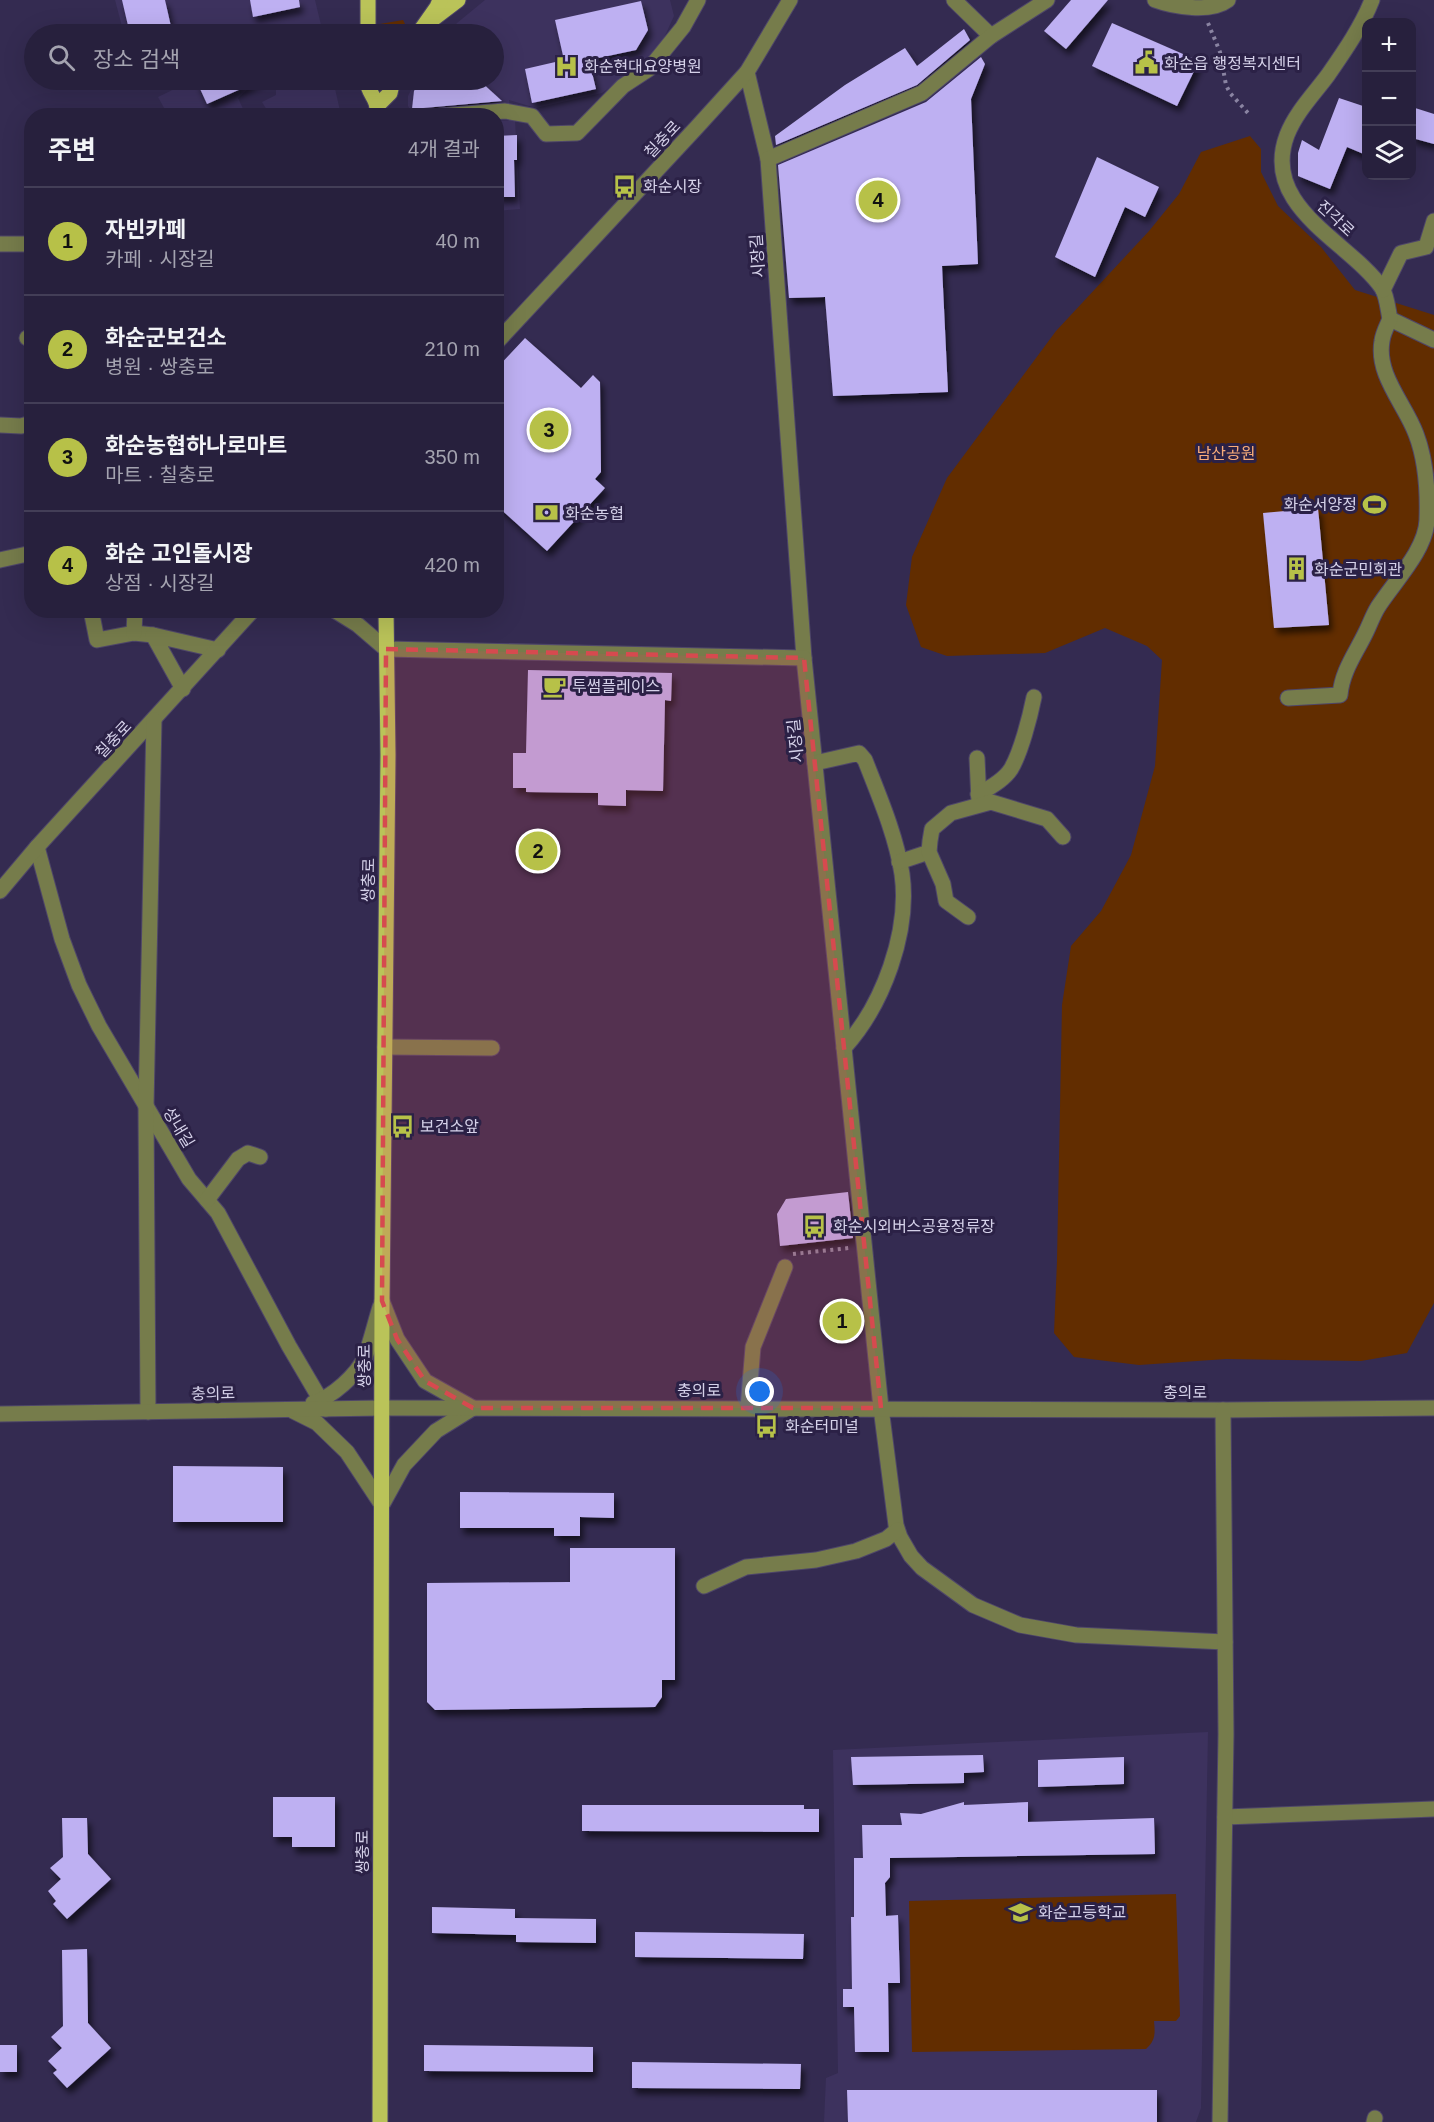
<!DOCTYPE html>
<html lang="ko">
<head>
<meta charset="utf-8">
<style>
  :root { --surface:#27203d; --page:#2f2844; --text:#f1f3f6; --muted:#a4a3b0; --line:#433e57; --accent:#b7c148 }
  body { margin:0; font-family:Helvetica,"Noto Sans KR",sans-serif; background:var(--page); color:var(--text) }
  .controls { position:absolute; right:18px; top:18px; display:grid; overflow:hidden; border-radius:12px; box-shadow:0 6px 24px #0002 }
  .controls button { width:54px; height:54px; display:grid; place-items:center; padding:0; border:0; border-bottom:2px solid var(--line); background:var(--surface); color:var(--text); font:30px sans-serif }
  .you { position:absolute; left:760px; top:1392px; width:21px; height:21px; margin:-15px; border:4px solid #fff; border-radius:50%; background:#1a73e8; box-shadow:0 0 0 9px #1a73e833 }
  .badge { display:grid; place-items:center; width:39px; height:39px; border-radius:50%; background:var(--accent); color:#111; font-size:20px; font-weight:700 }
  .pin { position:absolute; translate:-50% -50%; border:3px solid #fff; box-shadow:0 2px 6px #0006 }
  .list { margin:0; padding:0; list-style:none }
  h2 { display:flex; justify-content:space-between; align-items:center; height:78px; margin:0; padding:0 24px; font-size:26px }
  h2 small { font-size:20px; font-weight:400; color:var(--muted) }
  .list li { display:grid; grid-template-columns:39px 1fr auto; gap:18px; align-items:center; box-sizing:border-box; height:108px; padding:0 24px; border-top:2px solid var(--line) }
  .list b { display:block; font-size:22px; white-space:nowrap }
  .list p { margin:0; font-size:20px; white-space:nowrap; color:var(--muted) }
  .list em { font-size:20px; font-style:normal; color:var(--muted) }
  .icon { flex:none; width:33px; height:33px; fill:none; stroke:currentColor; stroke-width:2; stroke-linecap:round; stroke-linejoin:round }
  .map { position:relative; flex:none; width:1434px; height:2122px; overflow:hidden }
  .search { position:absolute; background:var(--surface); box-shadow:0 6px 24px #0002; left:24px; top:24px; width:480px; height:66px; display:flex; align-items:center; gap:15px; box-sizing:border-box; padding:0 21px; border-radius:33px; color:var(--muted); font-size:22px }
  .panel { position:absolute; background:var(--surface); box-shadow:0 6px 24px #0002; left:24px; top:108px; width:480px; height:510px; border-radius:24px }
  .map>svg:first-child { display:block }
  .built { fill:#3d325e }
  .green { fill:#622d00 }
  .building { fill:#beb0f2; filter:url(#shadow) }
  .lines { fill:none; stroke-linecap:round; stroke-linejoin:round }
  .minor-casing { stroke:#4e4669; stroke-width:17 }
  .major-casing { stroke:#4e4669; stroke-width:17 }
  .path { stroke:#8a84a2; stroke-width:4; stroke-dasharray:3 4.5; stroke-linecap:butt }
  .minor { stroke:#767c4b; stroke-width:15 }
  .major { stroke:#bac359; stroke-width:15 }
  .marked { fill:#d64a4f; fill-opacity:0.2; stroke:#d64a4f; stroke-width:4.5; stroke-dasharray:12 8; stroke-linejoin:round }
  .labels { text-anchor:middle; stroke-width:6; stroke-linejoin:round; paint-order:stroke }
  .poi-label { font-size:16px; fill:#d5d1e9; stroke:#2b2146; text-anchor:start }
  .street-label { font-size:16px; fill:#d5d1e9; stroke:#2b2146 }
  .park-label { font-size:16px; fill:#f8ac7a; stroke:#2b2146 }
</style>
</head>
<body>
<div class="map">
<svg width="1434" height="2122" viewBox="0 0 1434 2122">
  <defs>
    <filter id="shadow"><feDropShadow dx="3.5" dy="6" stdDeviation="3" flood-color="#0009"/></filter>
  </defs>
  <rect width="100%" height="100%" fill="#342b51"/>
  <g class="built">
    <path d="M115 0H315L321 25 294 26 287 24 268 34H124Z"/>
    <path d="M485 0H670L674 16 657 53 602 93 536 108 509 100 510 107 412 113 408 106V96L416 80H494V34H447L457 23Z"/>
    <path d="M288 27 294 29 321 28 322 34H275Z"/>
    <path d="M193 80H243L248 89 238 98 246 115H168L158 97Z"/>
    <path d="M276 80H333L341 115H270L262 102 276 95Z"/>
    <path d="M515 120 520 209 497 211 496 121Z"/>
    <path d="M1208 1732 1201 2108 1196 2122H824L826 2078 838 2073 833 1750Z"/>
  </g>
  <g class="green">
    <path d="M403 20 406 26 401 34H380V24Z"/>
    <path d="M1250 136 1261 149V172L1278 206 1321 247 1355 290 1434 315V1303L1407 1353 1361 1361 1226 1359 1139 1365 1074 1357 1054 1333 1057 1261 1062 1005 1071 946 1101 911 1131 855 1155 766 1162 660 1147 646 1105 628 1045 653 947 656 921 647 906 605 912 557 947 478 1056 331 1149 231 1179 194 1201 152Z"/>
    <path d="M1176 1894 1180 2016 1176 2021H1154C1155 2033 1156 2040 1146 2049L912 2052 909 1901Z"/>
  </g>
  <g class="building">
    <path d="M122 0H165L172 31 163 33 164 34H130Z"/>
    <path d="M250 0H299L300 7 253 17Z"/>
    <path d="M1071 0H1108L1066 49 1044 31Z"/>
    <path d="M641 1 648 30 636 50 589 60 596 89 532 103 525 69 564 60 555 20Z"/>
    <path d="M1112 23 1199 61 1177 106 1092 66Z"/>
    <path d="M964 29 970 40 917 85 776 145 775 136 845 85 905 48 917 66Z"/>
    <path d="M981 57 985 64 971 99 978 264 942 266 948 392 833 396 825 297 789 298 778 165 926 102Z"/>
    <path d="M196 80H261L207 104Z"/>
    <path d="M420 80H479L502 101 412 109 414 91Z"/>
    <path d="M1339 98 1366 107V155L1347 147 1330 189 1298 176V153L1302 140 1319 150Z"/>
    <path d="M1412 107 1434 114V144L1412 138Z"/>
    <path d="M517 135V160H514L515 197H496V136Z"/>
    <path d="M1097 157 1159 187 1145 217 1125 207 1095 277 1055 257Z"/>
    <path d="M525 338 581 388 593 375 600 382 601 472 595 479 605 488 547 551 496 505V369Z"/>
    <path d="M1318 508 1329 625 1274 628 1263 513Z"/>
    <path d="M528 670 672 673 671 701 665 700 663 791 626 790V806L598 805V793L526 792V788H513V753H526Z"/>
    <path d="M848 1192 853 1238 780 1246 777 1214 786 1199Z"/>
    <path d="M173 1466 283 1467V1522H173Z"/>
    <path d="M460 1492 614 1493V1518L580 1517V1536H554V1528H460Z"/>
    <path d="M570 1548H675V1680H662V1697L655 1707 435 1710 427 1702V1583L570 1582Z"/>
    <path d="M983 1755 984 1772 964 1773V1783L853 1785 851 1757Z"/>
    <path d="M1124 1757V1784L1038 1787V1760Z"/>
    <path d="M273 1797H335V1847H292V1837H273Z"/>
    <path d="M964 1802V1805L1028 1802V1822L1154 1818 1155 1854 890 1858V1877L885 1883 886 1916 898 1915 900 1983H888L889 2052H855L854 2007H843V1989H852L851 1917H854V1858H863L862 1825H902L900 1813 921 1814Z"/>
    <path d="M582 1805H804V1809H819V1832L582 1831Z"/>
    <path d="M62 1818H87L88 1854 111 1879 67 1919 53 1904 56 1901 48 1891 61 1879 50 1868 63 1857Z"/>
    <path d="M432 1907 515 1909V1918L596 1919V1943L516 1942V1935L432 1933Z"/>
    <path d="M635 1932 804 1934 803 1959 635 1957Z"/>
    <path d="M87 1949 88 2023 111 2048 67 2088 53 2073 57 2070 48 2061 62 2048 51 2037 63 2026 62 1950Z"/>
    <rect x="0" y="2045" width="17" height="27"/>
    <path d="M424 2045 593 2047V2072L424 2071Z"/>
    <path d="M632 2062 801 2064 800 2089 632 2088Z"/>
    <path d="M847 2090H1157V2122H848Z"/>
  </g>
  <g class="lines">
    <defs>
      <g id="minor">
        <path d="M954 0 991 36"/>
        <path d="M1155 0C1174 7 1211 13 1228 0"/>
        <path d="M1372 0C1362 26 1344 52 1328 75 1314 94 1296 112 1287 135 1260 207 1349 241 1382 288 1387 296 1388 310 1390 319L1434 340"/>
        <path d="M747 72 768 159 804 658 881 1408 896 1525 900 1537 911 1556 922 1568 973 1605 1020 1625 1076 1635 1225 1642"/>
        <path d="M440 116 505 111 532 116 546 134 577 133 623 86 649 69 683 27 698 0"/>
        <path d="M768 159 922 93 991 36 1047 0"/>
        <path d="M0 244H32"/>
        <path d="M1383 290 1401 253 1426 247 1434 221"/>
        <path d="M27 338 32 336"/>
        <path d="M496 343 697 127 747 72 790 0"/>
        <path d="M0 425 21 426 32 423"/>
        <path d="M0 560 32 553"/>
        <path d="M91 610 97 640 134 633 153 635"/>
        <path d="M334 610 358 625 386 649 804 658"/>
        <path d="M134 633 135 610"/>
        <path d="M183 689 153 635 218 650"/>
        <path d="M1288 698 1340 695C1342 671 1356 653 1366 632 1370 624 1373 615 1378 607 1394 582 1426 550 1427 520 1428 492 1426 460 1416 434 1405 404 1376 375 1382 341 1383 333 1387 326 1390 319"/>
        <path d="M977 758 979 802"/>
        <path d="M815 763 859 753 865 760C879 796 896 835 902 874 910 932 883 1005 844 1048"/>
        <path d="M978 794C990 788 1004 780 1011 769 1021 752 1030 717 1034 697"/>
        <path d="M37 847 62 939 79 985 99 1026 189 1179 218 1213 289 1346 326 1409"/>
        <path d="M899 862 929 852"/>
        <path d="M0 891 37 847 253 610"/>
        <path d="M968 917 946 901 943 884 929 852 930 841 932 829 951 813 991 802 1047 819 1063 837"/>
        <path d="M385 1047 492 1048"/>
        <path d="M207 1200 238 1159 248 1153 260 1157"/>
        <path d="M313 1403C332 1397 357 1375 365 1357 371 1341 375 1323 380 1307"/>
        <path d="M748 1408 753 1347 785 1267"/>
        <path d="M293 1411 317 1423 347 1452 382 1505 404 1465 436 1431 473 1408 425 1381 397 1339 382 1301"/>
        <path d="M148 1412 146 1107 154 720"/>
        <path d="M0 1414 382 1408 1223 1410 1434 1408"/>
        <path d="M704 1586 746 1567 816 1560 856 1551 886 1539 897 1530"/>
        <path d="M1225 1817 1434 1809"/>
        <path d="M1220 2122 1226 1734 1223 1410"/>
        <path d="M1374 2122 1375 2118"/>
      </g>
      <g id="major">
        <path d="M368 0V34"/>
        <path d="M433 19 458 0"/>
        <path d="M418 34 437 7 440 0"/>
        <path d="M367 80C368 96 379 97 377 116"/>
        <path d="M378 105 390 93 393 80"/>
        <path d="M380 2122 382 1301 388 755 386 610"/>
      </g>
    </defs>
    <use href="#minor" class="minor-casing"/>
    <use href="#major" class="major-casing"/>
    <g class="path">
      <path d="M1208 23 1220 52 1226 85 1230 93 1248 113"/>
      <path d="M793 1254 849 1248"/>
    </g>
    <use href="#minor" class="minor"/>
    <use href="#major" class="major"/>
  </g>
  <path class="marked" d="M386 649 804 658 881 1408H473L425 1381 397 1339 382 1301Z"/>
  <defs>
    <symbol id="civic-bare" viewBox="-9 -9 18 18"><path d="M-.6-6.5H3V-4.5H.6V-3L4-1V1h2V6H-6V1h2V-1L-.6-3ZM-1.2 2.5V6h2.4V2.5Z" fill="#b7c148" stroke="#2b2146" stroke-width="2.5" paint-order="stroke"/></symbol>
    <symbol id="hospital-bare" viewBox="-9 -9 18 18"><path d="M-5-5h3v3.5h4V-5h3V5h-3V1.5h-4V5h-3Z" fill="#b7c148" stroke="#2b2146" stroke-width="2.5" paint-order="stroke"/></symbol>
    <symbol id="bus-bare" viewBox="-9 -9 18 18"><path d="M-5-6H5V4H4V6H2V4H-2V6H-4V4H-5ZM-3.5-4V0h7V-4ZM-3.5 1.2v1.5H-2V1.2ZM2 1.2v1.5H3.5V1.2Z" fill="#b7c148" stroke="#2b2146" stroke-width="2.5" paint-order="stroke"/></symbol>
    <symbol id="stadium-bare" viewBox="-9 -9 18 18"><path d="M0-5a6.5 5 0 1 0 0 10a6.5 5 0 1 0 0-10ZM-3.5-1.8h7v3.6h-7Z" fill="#b7c148" stroke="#2b2146" stroke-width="2.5" paint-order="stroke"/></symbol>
    <symbol id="bank-bare" viewBox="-9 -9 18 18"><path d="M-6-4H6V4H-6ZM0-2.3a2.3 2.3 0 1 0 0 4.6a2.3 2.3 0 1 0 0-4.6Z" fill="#b7c148" stroke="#2b2146" stroke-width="2.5" paint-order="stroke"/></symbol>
    <symbol id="building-bare" viewBox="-9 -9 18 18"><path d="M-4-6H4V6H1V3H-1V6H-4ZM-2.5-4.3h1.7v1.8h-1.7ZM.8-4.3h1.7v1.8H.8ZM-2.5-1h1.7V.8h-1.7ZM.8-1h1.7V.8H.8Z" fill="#b7c148" stroke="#2b2146" stroke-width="2.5" paint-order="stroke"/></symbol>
    <symbol id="cafe-bare" viewBox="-9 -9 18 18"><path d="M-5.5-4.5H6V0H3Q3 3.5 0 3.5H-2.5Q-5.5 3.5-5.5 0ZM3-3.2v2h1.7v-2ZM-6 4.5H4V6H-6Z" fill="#b7c148" stroke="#2b2146" stroke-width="2.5" paint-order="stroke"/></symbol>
    <symbol id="school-bare" viewBox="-9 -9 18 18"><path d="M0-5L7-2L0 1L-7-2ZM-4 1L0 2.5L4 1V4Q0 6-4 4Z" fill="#b7c148" stroke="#2b2146" stroke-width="2.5" paint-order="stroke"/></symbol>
  </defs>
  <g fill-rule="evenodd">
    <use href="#civic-bare" x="1130" y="46" width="33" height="33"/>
    <use href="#hospital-bare" x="550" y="50" width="33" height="33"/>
    <use href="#bus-bare" x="608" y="170" width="33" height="33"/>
    <use href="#stadium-bare" x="1358" y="488" width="33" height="33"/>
    <use href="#bank-bare" x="530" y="496" width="33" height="33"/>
    <use href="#building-bare" x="1280" y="552" width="33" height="33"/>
    <use href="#cafe-bare" x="538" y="670" width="33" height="33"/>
    <use href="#bus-bare" x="386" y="1110" width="33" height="33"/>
    <use href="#bus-bare" x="798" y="1210" width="33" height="33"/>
    <use href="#bus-bare" x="750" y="1410" width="33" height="33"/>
    <use href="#school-bare" x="1004" y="1896" width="33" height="33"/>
  </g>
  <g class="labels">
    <g class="poi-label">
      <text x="1164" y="69">화순읍 행정복지센터</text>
      <text x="584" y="72">화순현대요양병원</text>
      <text x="643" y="192">화순시장</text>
      <text x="1357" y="510" text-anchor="end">화순서양정</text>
      <text x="565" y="519">화순농협</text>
      <text x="1314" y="575">화순군민회관</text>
      <text x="572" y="692">투썸플레이스</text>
      <text x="420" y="1132">보건소앞</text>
      <text x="833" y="1232">화순시외버스공용정류장</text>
      <text x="785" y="1432">화순터미널</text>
      <text x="1038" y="1918">화순고등학교</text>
    </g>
    <g class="street-label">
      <text transform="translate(662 139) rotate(-47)" y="6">칠충로</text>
      <text transform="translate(1336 218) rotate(43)" y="6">진각로</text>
      <text transform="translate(757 256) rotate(-94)" y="6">시장길</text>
      <text transform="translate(113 739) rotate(-47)" y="6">칠충로</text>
      <text transform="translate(795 741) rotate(-96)" y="6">시장길</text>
      <text transform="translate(368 880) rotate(-89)" y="6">쌍충로</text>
      <text transform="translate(179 1127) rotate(59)" y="6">성내길</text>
      <text transform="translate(364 1366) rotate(-90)" y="6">쌍충로</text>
      <text x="699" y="1396">충의로</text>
      <text x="1185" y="1398">충의로</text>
      <text transform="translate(213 1393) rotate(-1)" y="6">충의로</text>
      <text transform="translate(362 1852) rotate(-90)" y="6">쌍충로</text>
    </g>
    <g class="park-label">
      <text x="1226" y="459">남산공원</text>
    </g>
  </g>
</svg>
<div class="controls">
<button>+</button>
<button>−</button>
<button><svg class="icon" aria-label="layers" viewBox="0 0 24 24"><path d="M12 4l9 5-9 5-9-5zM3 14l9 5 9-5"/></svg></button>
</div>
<div class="you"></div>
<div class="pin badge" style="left:842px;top:1321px">1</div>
<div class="pin badge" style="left:538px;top:851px">2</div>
<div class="pin badge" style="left:549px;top:430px">3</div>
<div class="pin badge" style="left:878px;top:200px">4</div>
<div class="search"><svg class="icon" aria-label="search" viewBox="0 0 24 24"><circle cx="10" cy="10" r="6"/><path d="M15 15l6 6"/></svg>장소 검색</div>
<section class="panel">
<h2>주변<small>4개 결과</small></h2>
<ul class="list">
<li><span class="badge">1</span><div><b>자빈카페</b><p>카페 · 시장길</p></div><em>40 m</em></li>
<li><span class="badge">2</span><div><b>화순군보건소</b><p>병원 · 쌍충로</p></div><em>210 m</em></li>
<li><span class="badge">3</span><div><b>화순농협하나로마트</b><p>마트 · 칠충로</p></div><em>350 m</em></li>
<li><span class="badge">4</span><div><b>화순 고인돌시장</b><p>상점 · 시장길</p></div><em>420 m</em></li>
</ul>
</section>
</div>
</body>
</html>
